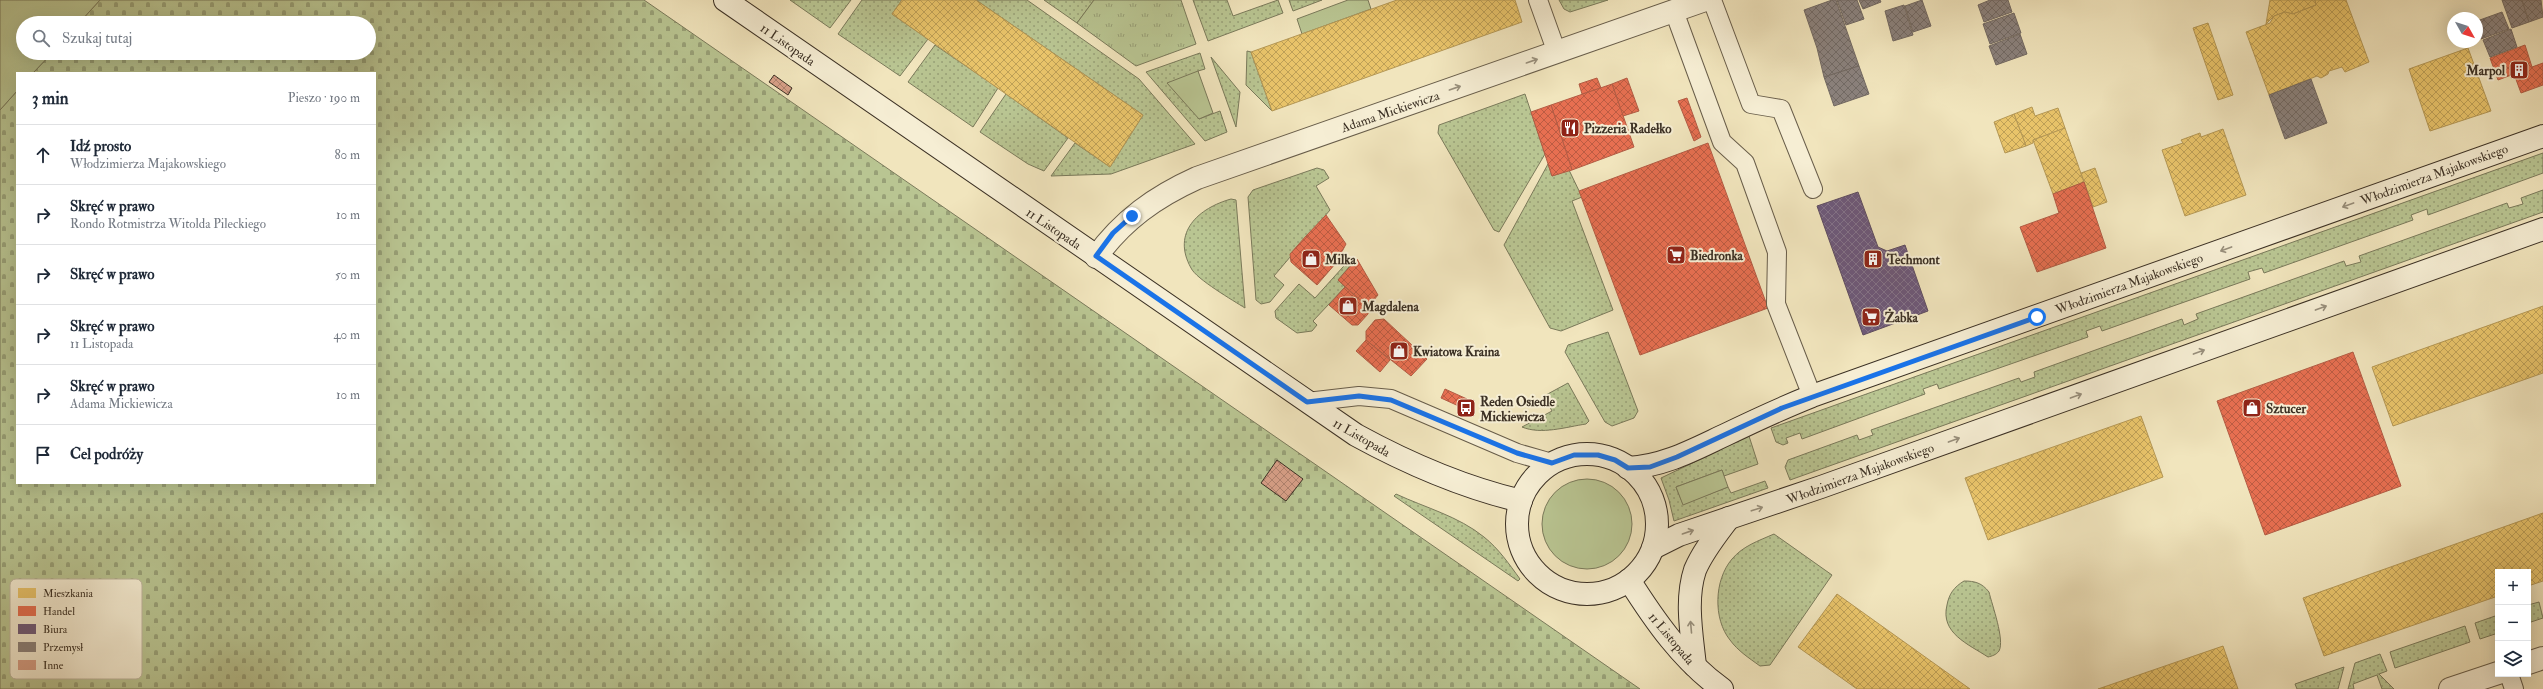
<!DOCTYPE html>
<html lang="pl">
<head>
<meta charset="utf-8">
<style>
  :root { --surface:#fff; --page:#f2f2f3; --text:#1f2937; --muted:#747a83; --line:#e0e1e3 }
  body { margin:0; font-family:"IM FELL Double Pica",serif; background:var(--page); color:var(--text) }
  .controls { position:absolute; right:12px; bottom:12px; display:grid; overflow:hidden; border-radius:0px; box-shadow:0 4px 16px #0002 }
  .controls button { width:36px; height:36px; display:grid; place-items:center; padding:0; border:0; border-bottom:1px solid var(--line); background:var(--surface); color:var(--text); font:20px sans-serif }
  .compass { position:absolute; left:2447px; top:12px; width:36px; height:36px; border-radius:50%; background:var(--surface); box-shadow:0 4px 16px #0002; rotate:129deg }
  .stop { position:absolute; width:12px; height:12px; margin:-9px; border:3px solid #1a73e8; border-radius:50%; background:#fff }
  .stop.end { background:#1a73e8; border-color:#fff; box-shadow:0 1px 4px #0008 }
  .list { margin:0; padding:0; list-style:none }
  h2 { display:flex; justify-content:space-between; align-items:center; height:52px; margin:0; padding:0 16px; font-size:17px }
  h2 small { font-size:13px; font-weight:400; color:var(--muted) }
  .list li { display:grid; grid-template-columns:26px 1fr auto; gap:12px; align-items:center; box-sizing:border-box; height:60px; padding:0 16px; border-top:1px solid var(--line) }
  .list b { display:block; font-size:15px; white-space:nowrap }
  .list p { margin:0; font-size:13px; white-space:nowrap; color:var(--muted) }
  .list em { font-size:13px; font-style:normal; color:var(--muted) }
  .icon { flex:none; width:22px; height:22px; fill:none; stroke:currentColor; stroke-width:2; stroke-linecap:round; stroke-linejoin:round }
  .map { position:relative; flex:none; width:2543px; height:689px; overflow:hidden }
  .search { position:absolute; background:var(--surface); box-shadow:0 4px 16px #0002; left:16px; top:16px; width:360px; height:44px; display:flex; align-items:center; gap:10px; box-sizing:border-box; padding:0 14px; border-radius:22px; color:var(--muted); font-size:15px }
  .panel { position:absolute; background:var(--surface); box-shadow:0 4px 16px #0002; left:16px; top:72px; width:360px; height:412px; border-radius:0px }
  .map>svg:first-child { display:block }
  .grass { fill:url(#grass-dots); stroke:#7a7a5b }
  .cemetery { fill:url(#cemetery-stones); stroke:#7a7a5b }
  .park { fill:url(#park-tufts); stroke:#7a7a5b }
  .garden { fill:#b9c592; stroke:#7a7a5b }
  .homes { fill:url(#homes-cross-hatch); stroke:#b59855 }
  .shops { fill:url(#shops-cross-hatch); stroke:#b35c44 }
  .offices { fill:url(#offices-cross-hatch); stroke:#5e4d60 }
  .industry { fill:url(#industry-cross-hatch); stroke:#726962 }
  .building { fill:url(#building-cross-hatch); stroke:#3b3024 }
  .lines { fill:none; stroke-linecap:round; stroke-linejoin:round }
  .lane-casing { stroke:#685d4a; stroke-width:20 }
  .street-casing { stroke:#685d4a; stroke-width:24 }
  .secondary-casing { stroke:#3b3024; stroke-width:24 }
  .lane { stroke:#f6eed4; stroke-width:18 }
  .street { stroke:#f6eed4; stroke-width:22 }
  .secondary { stroke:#f6eed4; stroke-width:22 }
  .oneway { stroke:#988f7c }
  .route { stroke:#1a73e8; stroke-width:5 }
  .labels { text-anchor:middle; stroke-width:4; stroke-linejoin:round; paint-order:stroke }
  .street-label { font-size:13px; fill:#3b3024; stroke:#f6eed4 }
  .poi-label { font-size:13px; font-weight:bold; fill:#3b3024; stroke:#f6eed4; text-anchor:start }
  .key { fill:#f6eed4; stroke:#beb59f; stroke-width:1 }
  .key-label { font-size:11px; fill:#3b3024 }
</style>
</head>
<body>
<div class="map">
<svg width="2543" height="689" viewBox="0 0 2543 689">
  <defs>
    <pattern id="grass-dots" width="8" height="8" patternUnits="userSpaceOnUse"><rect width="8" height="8" fill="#b9c592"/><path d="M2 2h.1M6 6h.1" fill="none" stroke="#98a077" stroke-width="1.8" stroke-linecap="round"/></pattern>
    <pattern id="cemetery-stones" width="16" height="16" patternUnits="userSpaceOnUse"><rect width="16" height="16" fill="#b9c592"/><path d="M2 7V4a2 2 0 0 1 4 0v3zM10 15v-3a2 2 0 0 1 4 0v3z" fill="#98a077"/></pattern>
    <pattern id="park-tufts" width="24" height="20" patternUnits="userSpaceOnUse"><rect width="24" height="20" fill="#b9c592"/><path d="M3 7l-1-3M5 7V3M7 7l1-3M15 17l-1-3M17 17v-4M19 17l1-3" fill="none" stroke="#98a077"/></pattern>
    <pattern id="homes-cross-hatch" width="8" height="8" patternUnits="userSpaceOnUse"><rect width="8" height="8" fill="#e9c46a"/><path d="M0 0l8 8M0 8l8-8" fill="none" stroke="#bea057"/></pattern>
    <pattern id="shops-cross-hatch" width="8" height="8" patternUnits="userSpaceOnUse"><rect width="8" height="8" fill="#e76f51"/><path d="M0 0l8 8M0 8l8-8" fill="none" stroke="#bc5c43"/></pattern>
    <pattern id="offices-cross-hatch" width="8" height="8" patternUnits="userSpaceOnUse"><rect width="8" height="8" fill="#6d597a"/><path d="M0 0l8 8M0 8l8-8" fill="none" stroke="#83738b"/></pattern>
    <pattern id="industry-cross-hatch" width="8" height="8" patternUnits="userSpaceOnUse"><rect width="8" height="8" fill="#8a817c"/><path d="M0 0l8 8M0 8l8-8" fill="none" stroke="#726a65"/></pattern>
    <pattern id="building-cross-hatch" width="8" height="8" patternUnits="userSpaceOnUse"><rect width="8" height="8" fill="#d79f87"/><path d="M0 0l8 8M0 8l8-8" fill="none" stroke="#b0826e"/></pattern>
  </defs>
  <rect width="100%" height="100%" fill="#f1e5bd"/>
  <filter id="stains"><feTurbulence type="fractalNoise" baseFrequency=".005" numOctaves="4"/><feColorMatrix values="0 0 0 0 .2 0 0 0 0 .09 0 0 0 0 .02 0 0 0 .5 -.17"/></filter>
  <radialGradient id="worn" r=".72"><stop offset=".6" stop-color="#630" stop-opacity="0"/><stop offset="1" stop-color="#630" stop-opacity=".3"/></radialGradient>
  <g class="grass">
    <path d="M790 0H851L830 28Z"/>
    <path d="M862 0H902L892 14 928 39 900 76 838 34Z"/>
    <path d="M976 0H1027L1139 79 1195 144 1111 174 1051 176 1075 143 1110 167 1143 115Z"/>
    <path d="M1044 0H1094L1077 23Z"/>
    <path d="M1193 0H1227L1233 16 1278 0 1283 13 1208 41Z"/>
    <path d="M1289 0H1322L1293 11Z"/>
    <path d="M1559 0H1608L1570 12 1564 9Z"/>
    <path d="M935 45 998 88 973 127 908 82Z"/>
    <path d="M1247 51 1251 52 1272 111 1246 85Z"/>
    <path d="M1200 53 1205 69 1198 71 1199 119 1220 111 1227 132 1205 141 1146 72Z"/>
    <path d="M1211 57 1240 92 1236 127Z"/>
    <path d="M1006 94 1068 138 1044 171 1028 164 980 132Z"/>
    <path d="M1525 94 1545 154 1499 232 1494 230 1438 133 1439 125Z"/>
    <path d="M2543 153V173L2428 215 2427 209 2411 215 2413 220 2264 273 2262 268 2248 272 2250 279 2102 331 2100 326 2086 331 2088 337 1939 389 1937 384 1923 389 1925 394 1802 439 1800 433 1786 438 1788 443 1783 445 1776 442 1771 428Z"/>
    <path d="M1548 164 1552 176 1569 170 1582 197 1572 201 1613 310 1561 331 1550 328 1504 245Z"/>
    <path d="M1317 168 1324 170 1329 178 1316 186 1330 210 1274 276 1284 285 1270 302 1261 304 1256 300 1248 197 1253 190Z"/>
    <path d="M2543 190V212L1790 480 1785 467 1788 460 1857 435 1859 440 1873 435 1871 430 2019 378 2021 382 2035 377 2034 372 2182 319 2184 325 2198 319 2196 314 2344 261 2346 266 2361 262 2359 256 2507 203 2509 208 2523 204 2521 198Z"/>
    <path d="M1231 199 1236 200 1245 308C1234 301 1196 279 1191 268 1171 232 1199 208 1231 199Z"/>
    <path d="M1352 257 1354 261 1338 280 1345 287 1313 321 1317 325 1312 331 1297 333 1276 318 1275 311 1299 284 1315 298Z"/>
    <path d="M1608 332 1638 411 1634 418 1612 426 1605 422 1565 352 1568 345Z"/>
    <path d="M1568 383 1589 421 1586 424C1566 427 1541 435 1522 427L1552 411 1544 396Z"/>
    <path d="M1749 436 1758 464 1724 476 1722 470 1676 487 1683 504 1728 487 1731 493 1765 481 1768 488 1674 521 1669 500 1661 478Z"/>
    <path d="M1396 494C1426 508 1458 516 1484 537 1499 549 1509 564 1520 579L1518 581 1394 496Z"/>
    <path d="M1774 534 1832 575 1770 665 1760 666C1749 658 1738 651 1730 640 1713 619 1714 580 1732 559 1743 546 1758 541 1774 534Z"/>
    <path d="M1964 581C1975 581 1982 583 1989 592 1992 605 2005 640 1999 651 1996 655 1992 656 1988 657 1968 644 1940 633 1947 605 1949 594 1954 587 1964 581Z"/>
    <path d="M2539 602 2543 618 2528 623V605Z"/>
    <path d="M2498 615V633L2480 639 2475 623Z"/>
    <path d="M2465 626 2470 642 2395 668 2390 652Z"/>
    <path d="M2380 654 2387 671 2379 674 2394 689H2382L2377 675 2353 684 2354 689H2348L2355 663Z"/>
    <path d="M2344 667 2338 689H2297L2295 684Z"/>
  </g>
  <path class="cemetery" d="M100 0H644L1640 689H0V110L17 91V483H375V73H33L52 53H369V23H79Z"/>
  <path class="park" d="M1094 0H1181L1196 44 1136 66 1077 23Z"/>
  <g class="garden">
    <path d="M0 0H100L79 23H23V53H52L33 73H17V91L0 110Z"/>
    <path d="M1348 0H1368L1371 9 1302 34 1297 19Z"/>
    <path d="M1198 71 1213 113 1199 119 1167 83Z"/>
    <path d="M1722 470 1728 487 1683 505 1676 487Z"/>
    <circle cx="1587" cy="524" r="45"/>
  </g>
  <g class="homes">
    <path d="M902 0H976L1143 115 1110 167 892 14Z"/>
    <path d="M1397 0H1515L1522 22 1272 111 1251 52Z"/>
    <path d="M2270 0H2315L2316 5 2293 14 2285 12 2274 16 2266 24Z"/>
    <path d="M2315 0H2346L2369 62 2345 72 2342 67 2329 71 2328 74 2321 78 2317 76 2269 95 2246 32 2270 23 2274 16 2285 12 2293 14 2316 5Z"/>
    <path d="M2208 23 2233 95 2218 100 2193 28Z"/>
    <path d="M2468 48 2491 111 2430 131 2409 69Z"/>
    <path d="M2032 107 2035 116 2058 108 2065 128 2033 140V143L2026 146 2014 114Z"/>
    <path d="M2014 114 2026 146 2005 153 1994 122Z"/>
    <path d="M2065 128 2084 182 2053 194 2033 140Z"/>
    <path d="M2223 129 2246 195 2185 216 2162 150 2183 143 2181 140 2200 133 2201 137Z"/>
    <path d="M2095 168 2107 202 2093 207 2081 173Z"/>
    <path d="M2543 306V373L2393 426 2372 367Z"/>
    <path d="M2141 416 2163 477 1988 540 1965 478Z"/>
    <path d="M2543 513V581L2528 586V572H2498V596L2324 656 2303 598Z"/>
    <path d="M1837 594 1970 689H1857L1798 647Z"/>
    <path d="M2223 646 2238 689H2098Z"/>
  </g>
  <g class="shops">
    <path d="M2525 45 2532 67 2543 63V85L2521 93 2514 74 2498 80 2490 58Z"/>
    <path d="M1597 78 1601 88 1582 94 1579 84Z"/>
    <path d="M1627 78 1639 111 1623 116 1612 84Z"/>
    <path d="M1612 84 1634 147 1572 170 1551 105Z"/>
    <path d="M1687 98 1701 137 1694 141 1678 101Z"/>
    <path d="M1551 105 1572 170 1552 176 1531 112Z"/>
    <path d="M1708 143 1768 308 1640 355 1579 191Z"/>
    <path d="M2084 182 2106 248 2037 272 2020 227 2059 213 2053 194Z"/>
    <path d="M1326 215 1346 244 1336 263 1306 236Z"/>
    <path d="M1306 236 1336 263 1317 285 1291 262 1290 254Z"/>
    <path d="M1357 259 1378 295 1368 307 1338 280Z"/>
    <path d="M1345 287 1368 307V314L1358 325H1352L1329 305Z"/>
    <path d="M1384 319 1427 359 1411 376 1366 340V331L1375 320Z"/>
    <path d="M1366 340 1390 360 1380 372 1356 351Z"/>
    <path d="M2353 352 2401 486 2265 535 2217 401Z"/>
    <path d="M1445 389 1467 399 1463 408 1441 398Z"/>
  </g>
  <path class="offices" d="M1858 192 1878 247 1887 251 1905 245 1928 311 1863 335 1817 206Z"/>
  <g class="industry">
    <path d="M1832 0H1836L1859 66 1824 77 1817 48 1804 10Z"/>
    <path d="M1837 0H1857L1864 19 1846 25Z"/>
    <path d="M1859 0H1880L1881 2 1863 9Z"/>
    <path d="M1922 0 1931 26 1913 32 1905 6Z"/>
    <path d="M1990 0H2008L2012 12 1984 22 1978 5Z"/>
    <path d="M2502 0H2522L2529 22 2512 28Z"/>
    <path d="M2522 0H2541L2543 17 2529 22Z"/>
    <path d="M1904 5 1913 35 1893 41 1885 11Z"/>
    <path d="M2502 12 2509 29 2481 39 2477 21Z"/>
    <path d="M2014 13 2021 33 1990 44 1983 24Z"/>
    <path d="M2511 29 2517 47 2490 57 2483 40Z"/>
    <path d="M2020 34 2027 54 1996 65 1989 46Z"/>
    <path d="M1859 66 1869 94 1834 106 1824 77Z"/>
    <path d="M2311 79 2327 123 2285 139 2269 95Z"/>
  </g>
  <g class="building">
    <path d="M774 75 792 88 788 95 769 82Z"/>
    <path d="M1277 460 1303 479 1286 501 1261 483Z"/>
  </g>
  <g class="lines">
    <defs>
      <g id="lane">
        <path d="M1538 0 1557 53"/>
        <path d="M1712 0 1751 104 1781 109 1813 189"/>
        <path d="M1674 11 1722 142 1745 163 1777 252 1776 304 1812 396"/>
        <path d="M1307 402 1359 396 1391 399 1517 453 1552 463"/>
        <path d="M2509 674 2514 689"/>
      </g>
      <g id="street">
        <path d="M1096 257C1123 220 1155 197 1197 178L1705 0"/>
        <path d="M2528 663 2543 658"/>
        <path d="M2450 689 2498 673"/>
      </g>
      <g id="secondary">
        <path d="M725 0 1356 435C1409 464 1462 487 1521 501"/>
        <circle cx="1587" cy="524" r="70"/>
        <path d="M1628 468C1664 466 1693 450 1725 435 1754 421 1782 408 1812 396L2543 136"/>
        <path d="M1653 548 1679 535 1821 487 2543 229"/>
        <path d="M1629 580C1655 621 1682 660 1722 689"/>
        <path d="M1695 666C1692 636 1685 600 1695 570 1703 551 1717 534 1729 518"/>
      </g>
    </defs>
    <use href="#lane" class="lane-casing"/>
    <use href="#street" class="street-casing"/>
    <use href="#secondary" class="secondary-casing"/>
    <use href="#lane" class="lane"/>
    <use href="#street" class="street"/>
    <use href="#secondary" class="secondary"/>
  </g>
  <defs><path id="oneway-shaft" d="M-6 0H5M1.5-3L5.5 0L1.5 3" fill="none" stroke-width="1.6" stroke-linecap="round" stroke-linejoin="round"/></defs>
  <g class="oneway">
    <use href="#oneway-shaft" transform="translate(1532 61) rotate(-19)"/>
    <use href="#oneway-shaft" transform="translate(1455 88) rotate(-19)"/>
    <use href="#oneway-shaft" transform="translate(2348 205) rotate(160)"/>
    <use href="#oneway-shaft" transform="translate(2226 249) rotate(160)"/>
    <use href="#oneway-shaft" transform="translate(2321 308) rotate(-20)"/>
    <use href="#oneway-shaft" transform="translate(2199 352) rotate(-20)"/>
    <use href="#oneway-shaft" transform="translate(2076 396) rotate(-20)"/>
    <use href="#oneway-shaft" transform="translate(1954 440) rotate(-20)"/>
    <use href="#oneway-shaft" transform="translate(1757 509) rotate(-18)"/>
    <use href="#oneway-shaft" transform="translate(1688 532) rotate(-19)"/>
    <use href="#oneway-shaft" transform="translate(1691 627) rotate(-95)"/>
  </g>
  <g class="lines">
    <path class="route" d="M1132 216 1113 233 1096 256 1307 402 1359 396 1391 400 1517 453 1552 463 1574 455H1598L1615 460 1628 468 1650 467 1677 457 1782 408 2037 317"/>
  </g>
  <defs>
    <symbol id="building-square" viewBox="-11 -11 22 22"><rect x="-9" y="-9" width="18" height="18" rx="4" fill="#8f2418" stroke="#f6eed4"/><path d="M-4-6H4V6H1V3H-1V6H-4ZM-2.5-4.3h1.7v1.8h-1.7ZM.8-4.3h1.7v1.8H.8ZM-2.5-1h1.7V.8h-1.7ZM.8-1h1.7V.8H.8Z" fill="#fff"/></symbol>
    <symbol id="restaurant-square" viewBox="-11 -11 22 22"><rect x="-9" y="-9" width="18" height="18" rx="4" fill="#8f2418" stroke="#f6eed4"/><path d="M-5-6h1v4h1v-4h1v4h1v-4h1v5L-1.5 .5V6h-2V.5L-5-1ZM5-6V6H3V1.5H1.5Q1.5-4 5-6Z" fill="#fff"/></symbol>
    <symbol id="supermarket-square" viewBox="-11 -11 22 22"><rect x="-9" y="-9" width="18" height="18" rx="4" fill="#8f2418" stroke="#f6eed4"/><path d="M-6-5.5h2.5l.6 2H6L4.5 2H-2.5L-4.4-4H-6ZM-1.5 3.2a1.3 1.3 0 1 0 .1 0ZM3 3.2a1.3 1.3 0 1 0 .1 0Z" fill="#fff"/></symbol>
    <symbol id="shop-square" viewBox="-11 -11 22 22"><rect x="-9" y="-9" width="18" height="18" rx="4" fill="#8f2418" stroke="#f6eed4"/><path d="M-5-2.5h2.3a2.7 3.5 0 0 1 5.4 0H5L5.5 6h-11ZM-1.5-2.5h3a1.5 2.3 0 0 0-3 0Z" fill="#fff"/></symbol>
    <symbol id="bus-square" viewBox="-11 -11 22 22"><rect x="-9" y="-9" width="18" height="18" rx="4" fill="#8f2418" stroke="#f6eed4"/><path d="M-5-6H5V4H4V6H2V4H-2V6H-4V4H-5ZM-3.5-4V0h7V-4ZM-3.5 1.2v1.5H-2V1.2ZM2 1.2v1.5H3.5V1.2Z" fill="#fff"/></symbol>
  </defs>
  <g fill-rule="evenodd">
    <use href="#building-square" x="2508" y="59" width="22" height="22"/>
    <use href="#restaurant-square" x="1559" y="117" width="22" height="22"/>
    <use href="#supermarket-square" x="1665" y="244" width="22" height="22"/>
    <use href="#shop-square" x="1300" y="248" width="22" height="22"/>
    <use href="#building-square" x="1862" y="248" width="22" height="22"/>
    <use href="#shop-square" x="1337" y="295" width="22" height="22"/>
    <use href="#supermarket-square" x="1860" y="306" width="22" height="22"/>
    <use href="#shop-square" x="1388" y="340" width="22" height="22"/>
    <use href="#bus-square" x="1455" y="397" width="22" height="22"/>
    <use href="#shop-square" x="2241" y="397" width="22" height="22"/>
  </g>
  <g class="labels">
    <g class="street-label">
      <text transform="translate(788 44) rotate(35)" y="5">11 Listopada</text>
      <text transform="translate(1390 111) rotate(-19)" y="5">Adama Mickiewicza</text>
      <text transform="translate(2434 174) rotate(-20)" y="5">Włodzimierza Majakowskiego</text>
      <text transform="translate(1054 228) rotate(34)" y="5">11 Listopada</text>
      <text transform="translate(2129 283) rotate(-20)" y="5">Włodzimierza Majakowskiego</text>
      <text transform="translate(1362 437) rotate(30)" y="5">11 Listopada</text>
      <text transform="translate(1860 473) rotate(-20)" y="5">Włodzimierza Majakowskiego</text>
      <text transform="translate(1672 638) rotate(50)" y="5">11 Listopada</text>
    </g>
    <g class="poi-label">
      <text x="2505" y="75" text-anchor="end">Marpol</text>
      <text x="1584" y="133">Pizzeria Radełko</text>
      <text x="1690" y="260">Biedronka</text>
      <text x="1325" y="264">Milka</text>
      <text x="1887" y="264">Techmont</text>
      <text x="1362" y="311">Magdalena</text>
      <text x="1885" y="322">Żabka</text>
      <text x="1413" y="356">Kwiatowa Kraina</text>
      <text x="1480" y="406">Reden Osiedle<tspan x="1480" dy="15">Mickiewicza</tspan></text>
      <text x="2266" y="413">Sztucer</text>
    </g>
  </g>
  <rect x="10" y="579" width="132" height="100" rx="6" class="key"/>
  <rect x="18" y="588" width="18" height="10" fill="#e9c46a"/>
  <rect x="18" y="606" width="18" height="10" fill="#e76f51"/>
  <rect x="18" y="624" width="18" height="10" fill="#6d597a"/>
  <rect x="18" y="642" width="18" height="10" fill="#8a817c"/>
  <rect x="18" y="660" width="18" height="10" fill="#d79f87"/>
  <g class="key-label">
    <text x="43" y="597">Mieszkania</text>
    <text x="43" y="615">Handel</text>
    <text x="43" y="633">Biura</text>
    <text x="43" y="651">Przemysł</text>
    <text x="43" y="669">Inne</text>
  </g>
  <rect width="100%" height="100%" filter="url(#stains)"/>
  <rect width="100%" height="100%" fill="url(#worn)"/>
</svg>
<div class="controls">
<button>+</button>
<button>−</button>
<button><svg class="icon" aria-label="layers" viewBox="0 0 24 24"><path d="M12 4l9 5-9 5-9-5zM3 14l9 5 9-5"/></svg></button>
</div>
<svg class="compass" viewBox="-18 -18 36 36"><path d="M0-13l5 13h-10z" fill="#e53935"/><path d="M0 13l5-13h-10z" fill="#747a83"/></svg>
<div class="stop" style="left:2037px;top:317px"></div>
<div class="stop end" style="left:1132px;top:216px"></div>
<div class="search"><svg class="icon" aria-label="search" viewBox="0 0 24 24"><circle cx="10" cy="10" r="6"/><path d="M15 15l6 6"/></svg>Szukaj tutaj</div>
<section class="panel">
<h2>3 min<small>Pieszo · 190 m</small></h2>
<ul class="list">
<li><svg class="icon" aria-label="ahead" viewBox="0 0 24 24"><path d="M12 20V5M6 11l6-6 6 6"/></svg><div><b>Idź prosto</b><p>Włodzimierza Majakowskiego</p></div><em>80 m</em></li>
<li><svg class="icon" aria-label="right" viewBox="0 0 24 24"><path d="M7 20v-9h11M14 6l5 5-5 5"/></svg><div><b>Skręć w prawo</b><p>Rondo Rotmistrza Witolda Pileckiego</p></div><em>10 m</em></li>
<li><svg class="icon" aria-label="right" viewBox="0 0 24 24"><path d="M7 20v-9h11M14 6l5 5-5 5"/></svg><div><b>Skręć w prawo</b></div><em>50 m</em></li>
<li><svg class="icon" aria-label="right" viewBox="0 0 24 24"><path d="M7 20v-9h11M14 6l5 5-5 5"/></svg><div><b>Skręć w prawo</b><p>11 Listopada</p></div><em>40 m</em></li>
<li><svg class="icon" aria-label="right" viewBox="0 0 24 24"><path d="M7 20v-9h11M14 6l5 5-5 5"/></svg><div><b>Skręć w prawo</b><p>Adama Mickiewicza</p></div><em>10 m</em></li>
<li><svg class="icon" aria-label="arrive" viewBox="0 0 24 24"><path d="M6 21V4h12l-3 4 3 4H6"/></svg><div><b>Cel podróży</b></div></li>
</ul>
</section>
</div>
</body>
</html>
